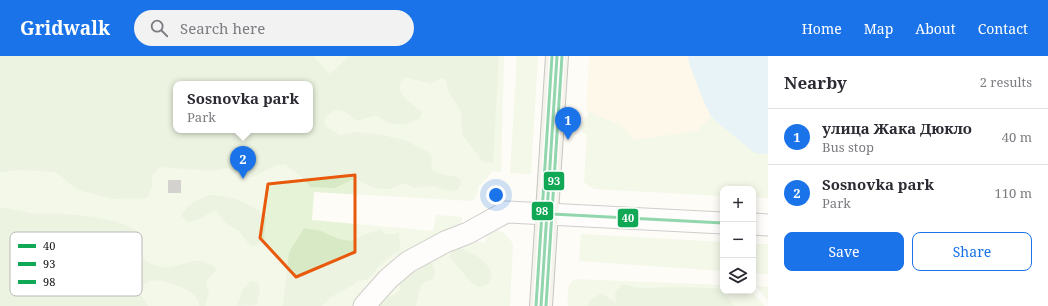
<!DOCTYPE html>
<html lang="en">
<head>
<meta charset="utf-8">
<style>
  :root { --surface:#fff; --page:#f2f2f3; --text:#2b2b33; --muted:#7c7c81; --line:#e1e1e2; --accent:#1a73e8 }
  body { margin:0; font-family:"Noto Serif",serif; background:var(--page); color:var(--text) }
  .controls { position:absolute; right:12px; bottom:12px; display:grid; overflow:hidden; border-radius:8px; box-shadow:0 2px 10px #0003 }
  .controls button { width:36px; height:36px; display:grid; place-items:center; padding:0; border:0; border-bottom:1px solid var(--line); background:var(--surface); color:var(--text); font:20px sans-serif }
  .you { position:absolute; left:496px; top:139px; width:14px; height:14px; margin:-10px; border:3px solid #fff; border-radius:50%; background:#1a73e8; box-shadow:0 0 0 6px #1a73e833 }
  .badge { display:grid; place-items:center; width:26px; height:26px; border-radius:50%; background:var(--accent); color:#fff; font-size:13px; font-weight:700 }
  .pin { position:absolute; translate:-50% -33px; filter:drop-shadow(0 1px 2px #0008) }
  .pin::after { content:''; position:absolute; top:21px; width:14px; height:12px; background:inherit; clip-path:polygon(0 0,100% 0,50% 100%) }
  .popup { position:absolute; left:173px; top:25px; width:140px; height:52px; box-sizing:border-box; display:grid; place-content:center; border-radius:8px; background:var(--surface); filter:drop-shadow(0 1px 3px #0005); font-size:13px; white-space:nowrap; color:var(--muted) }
  .popup b { font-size:15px; color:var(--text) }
  .popup::after { content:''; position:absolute; left:50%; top:100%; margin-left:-8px; border:8px solid transparent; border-top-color:var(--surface) }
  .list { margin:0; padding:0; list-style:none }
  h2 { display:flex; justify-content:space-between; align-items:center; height:52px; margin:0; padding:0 16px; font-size:17px }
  h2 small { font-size:13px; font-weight:400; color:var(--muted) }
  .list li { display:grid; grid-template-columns:26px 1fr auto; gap:12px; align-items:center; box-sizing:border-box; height:56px; padding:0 16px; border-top:1px solid var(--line) }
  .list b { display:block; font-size:15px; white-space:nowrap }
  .list p { margin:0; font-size:13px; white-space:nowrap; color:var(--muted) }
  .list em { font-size:13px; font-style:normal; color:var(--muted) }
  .actions { display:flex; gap:8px; padding:12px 16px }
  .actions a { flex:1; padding:9px 0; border:1px solid var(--accent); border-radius:8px; text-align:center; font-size:14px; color:var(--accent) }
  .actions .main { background:var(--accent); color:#fff }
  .icon { flex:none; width:22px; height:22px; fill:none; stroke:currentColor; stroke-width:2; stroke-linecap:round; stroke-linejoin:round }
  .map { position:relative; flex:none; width:768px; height:250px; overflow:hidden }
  header { display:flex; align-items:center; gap:24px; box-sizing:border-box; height:56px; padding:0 20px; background:var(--accent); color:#fff }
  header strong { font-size:19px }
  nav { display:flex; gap:22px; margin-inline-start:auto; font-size:14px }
  .search { width:280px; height:36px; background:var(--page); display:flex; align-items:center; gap:10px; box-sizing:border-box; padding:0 14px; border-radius:22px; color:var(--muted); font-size:15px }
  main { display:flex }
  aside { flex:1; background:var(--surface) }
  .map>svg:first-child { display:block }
  .green { fill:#e7f3d7; fill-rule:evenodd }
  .forest { fill:#d8eac5; fill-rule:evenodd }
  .sand { fill:#fcf4d9 }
  .water { fill:#cde8f7 }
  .building { fill:#a19f9c }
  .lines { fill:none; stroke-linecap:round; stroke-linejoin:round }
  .minor-casing { stroke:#979795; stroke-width:23 }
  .major-casing { stroke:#858482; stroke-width:24 }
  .minor { stroke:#fffffe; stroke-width:21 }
  .major { stroke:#ede9dc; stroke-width:22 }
  .bus-1-casing { stroke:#fff; stroke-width:6 }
  .bus-2-casing { stroke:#fff; stroke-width:6 }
  .bus-3-casing { stroke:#fff; stroke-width:6 }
  .bus-1 { stroke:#10a855; stroke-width:3 }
  .bus-2 { stroke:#10a855; stroke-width:3 }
  .bus-3 { stroke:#10a855; stroke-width:3 }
  .marked { fill:none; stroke:#e8590c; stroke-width:3; stroke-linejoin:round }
  .key { fill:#fff; stroke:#b8b8b8; stroke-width:1 }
  .key-label { font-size:11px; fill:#111 }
  .line-badge { stroke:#fff; stroke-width:1.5 }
  .badge-label { font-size:11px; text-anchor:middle; font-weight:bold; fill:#fff }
</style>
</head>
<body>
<header>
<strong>Gridwalk</strong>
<div class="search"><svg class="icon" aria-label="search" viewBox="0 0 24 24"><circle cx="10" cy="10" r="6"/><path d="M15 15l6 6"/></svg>Search here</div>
<nav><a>Home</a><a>Map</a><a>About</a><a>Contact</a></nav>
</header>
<main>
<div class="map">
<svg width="768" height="250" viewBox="0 0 768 250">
  <rect width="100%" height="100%" fill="#fdfcf7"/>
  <g class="green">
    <path d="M0 0H504L501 116 493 115 478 131C477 148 470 145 456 144L314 136 312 164 433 175 436 159 462 161 460 178 470 184 485 187 488 173C500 173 507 178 513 188L510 250H0ZM176 28H310V74H176Z"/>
    <path d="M517 0H538L531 118 510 117Z"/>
    <path d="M591 0H768V142L753 141V133H723V140L594 133 584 126 587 79C576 75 582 65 588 59Z"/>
    <path d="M581 178 723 186V215L579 205Z"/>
    <path d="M753 188H768V218L753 217Z"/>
    <path d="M575 223 723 229V235H752L764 250H568C568 240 566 228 575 223Z"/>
    <path d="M756 230 768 231V245Z"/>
  </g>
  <g class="forest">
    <path d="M0 0H313L330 18 349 0H499L493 107 483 106 462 78 461 55 448 35 446 24 441 22 431 28 405 21C389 34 411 47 422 56L420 62 404 69 387 67 378 60H373L357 65C342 54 338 47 324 64L325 70 340 79 358 76 382 79 405 84 428 96 431 100 432 113 436 116 460 122 461 128 458 133 453 135 431 130 414 132 404 127 390 133 373 132 358 124H352L335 132 310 131 304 123 285 108 274 110 253 121H248L227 112 209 115 161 111 152 119V131L147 142 113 143 82 135 76 133 56 116 20 114 0 116ZM176 28H310V74H176Z"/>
    <path d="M209 139C232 140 247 145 266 161L264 182 257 189 252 190 248 187 239 175 226 167 216 155C206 158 200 164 189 166L181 160C186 149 198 143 209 139Z"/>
    <path d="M0 151C10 153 20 155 30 157 42 158 54 157 66 158 82 159 121 164 134 173 149 183 128 199 154 209 173 217 184 203 201 205 206 206 211 209 215 211L216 215 207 224 206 228 209 236 205 250H199C202 235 162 222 150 225 146 226 143 230 141 233V239L148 249 147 250H0Z"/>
    <path d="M304 172 321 175 339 183 350 185 369 177 381 174 384 178H397L399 176 400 191 399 197 393 198 380 209 368 223 357 225 353 229 331 241 322 250H283L289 196Z"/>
    <path d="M457 191C471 196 489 204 492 220L488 228 481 231 477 230 470 225 450 201 452 194Z"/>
    <path d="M430 203 435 215 433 223 421 228 416 250H374C380 242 394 241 401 234L398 223Z"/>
    <path d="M251 225 258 227 260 232 257 249 237 250 243 233Z"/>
    <path d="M623 228C640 235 657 231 675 231 690 231 706 232 722 233L734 250H588L589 245 601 237 616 247 615 236Z"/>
  </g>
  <path class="sand" d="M592 0H688L689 7 705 48 711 60 698 75 633 84 623 71 586 54 589 2Z"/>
  <path class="water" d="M688 0H768V98L755 97 723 71 711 60 705 48 689 7Z"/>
  <rect class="building" x="168" y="124" width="13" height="13"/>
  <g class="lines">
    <defs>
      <g id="minor">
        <path d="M753 168 768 169"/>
        <path d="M364 250 388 223 408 206 445 186 468 177 506 156 723 167"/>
      </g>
      <path id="major" d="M541 250 557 0"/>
    </defs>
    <use href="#minor" class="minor-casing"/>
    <use href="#major" class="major-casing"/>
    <use href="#minor" class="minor"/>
    <use href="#major" class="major"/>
    <defs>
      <g id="bus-1">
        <path d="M533 157 723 167"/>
        <path d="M541 250 557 0"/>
      </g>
      <path id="bus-2" d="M546 250 562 0"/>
      <path id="bus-3" d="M536 250 552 0"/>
    </defs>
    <use href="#bus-1" class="bus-1-casing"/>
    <use href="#bus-2" class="bus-2-casing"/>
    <use href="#bus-3" class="bus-3-casing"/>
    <use href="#bus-1" class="bus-1"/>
    <use href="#bus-2" class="bus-2"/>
    <use href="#bus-3" class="bus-3"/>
  </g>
  <path d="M0 0H768V250H0ZM355 119V196L296 221 260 182 268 128Z" fill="#fdfcf7" fill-opacity=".55" fill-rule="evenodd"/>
  <path class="marked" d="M355 119V196L296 221 260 182 268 128Z"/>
  <rect x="10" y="176" width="132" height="64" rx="6" class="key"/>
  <rect x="18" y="188" width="18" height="4" fill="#10a855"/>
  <rect x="18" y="206" width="18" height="4" fill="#10a855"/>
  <rect x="18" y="224" width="18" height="4" fill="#10a855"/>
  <g class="key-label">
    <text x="43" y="194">40</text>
    <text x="43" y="212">93</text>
    <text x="43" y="230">98</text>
  </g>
  <g class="line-badge">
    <rect x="543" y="115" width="22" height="20" rx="4" fill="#10a855"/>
    <rect x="531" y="145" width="23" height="20" rx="4" fill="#10a855"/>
    <rect x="617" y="152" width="22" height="20" rx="4" fill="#10a855"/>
  </g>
  <g class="badge-label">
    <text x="554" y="129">93</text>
    <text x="542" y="159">98</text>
    <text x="628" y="166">40</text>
  </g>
</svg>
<div class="controls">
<button>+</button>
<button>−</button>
<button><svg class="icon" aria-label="layers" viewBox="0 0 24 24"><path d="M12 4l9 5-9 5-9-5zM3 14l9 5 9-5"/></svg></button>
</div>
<div class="you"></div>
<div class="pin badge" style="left:568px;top:84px">1</div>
<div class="pin badge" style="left:243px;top:123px">2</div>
<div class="popup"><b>Sosnovka park</b>Park</div>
</div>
<aside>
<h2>Nearby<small>2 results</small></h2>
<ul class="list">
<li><span class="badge">1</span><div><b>улица Жака Дюкло</b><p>Bus stop</p></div><em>40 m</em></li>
<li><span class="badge">2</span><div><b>Sosnovka park</b><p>Park</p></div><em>110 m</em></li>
</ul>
<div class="actions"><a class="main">Save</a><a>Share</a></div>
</aside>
</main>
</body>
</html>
